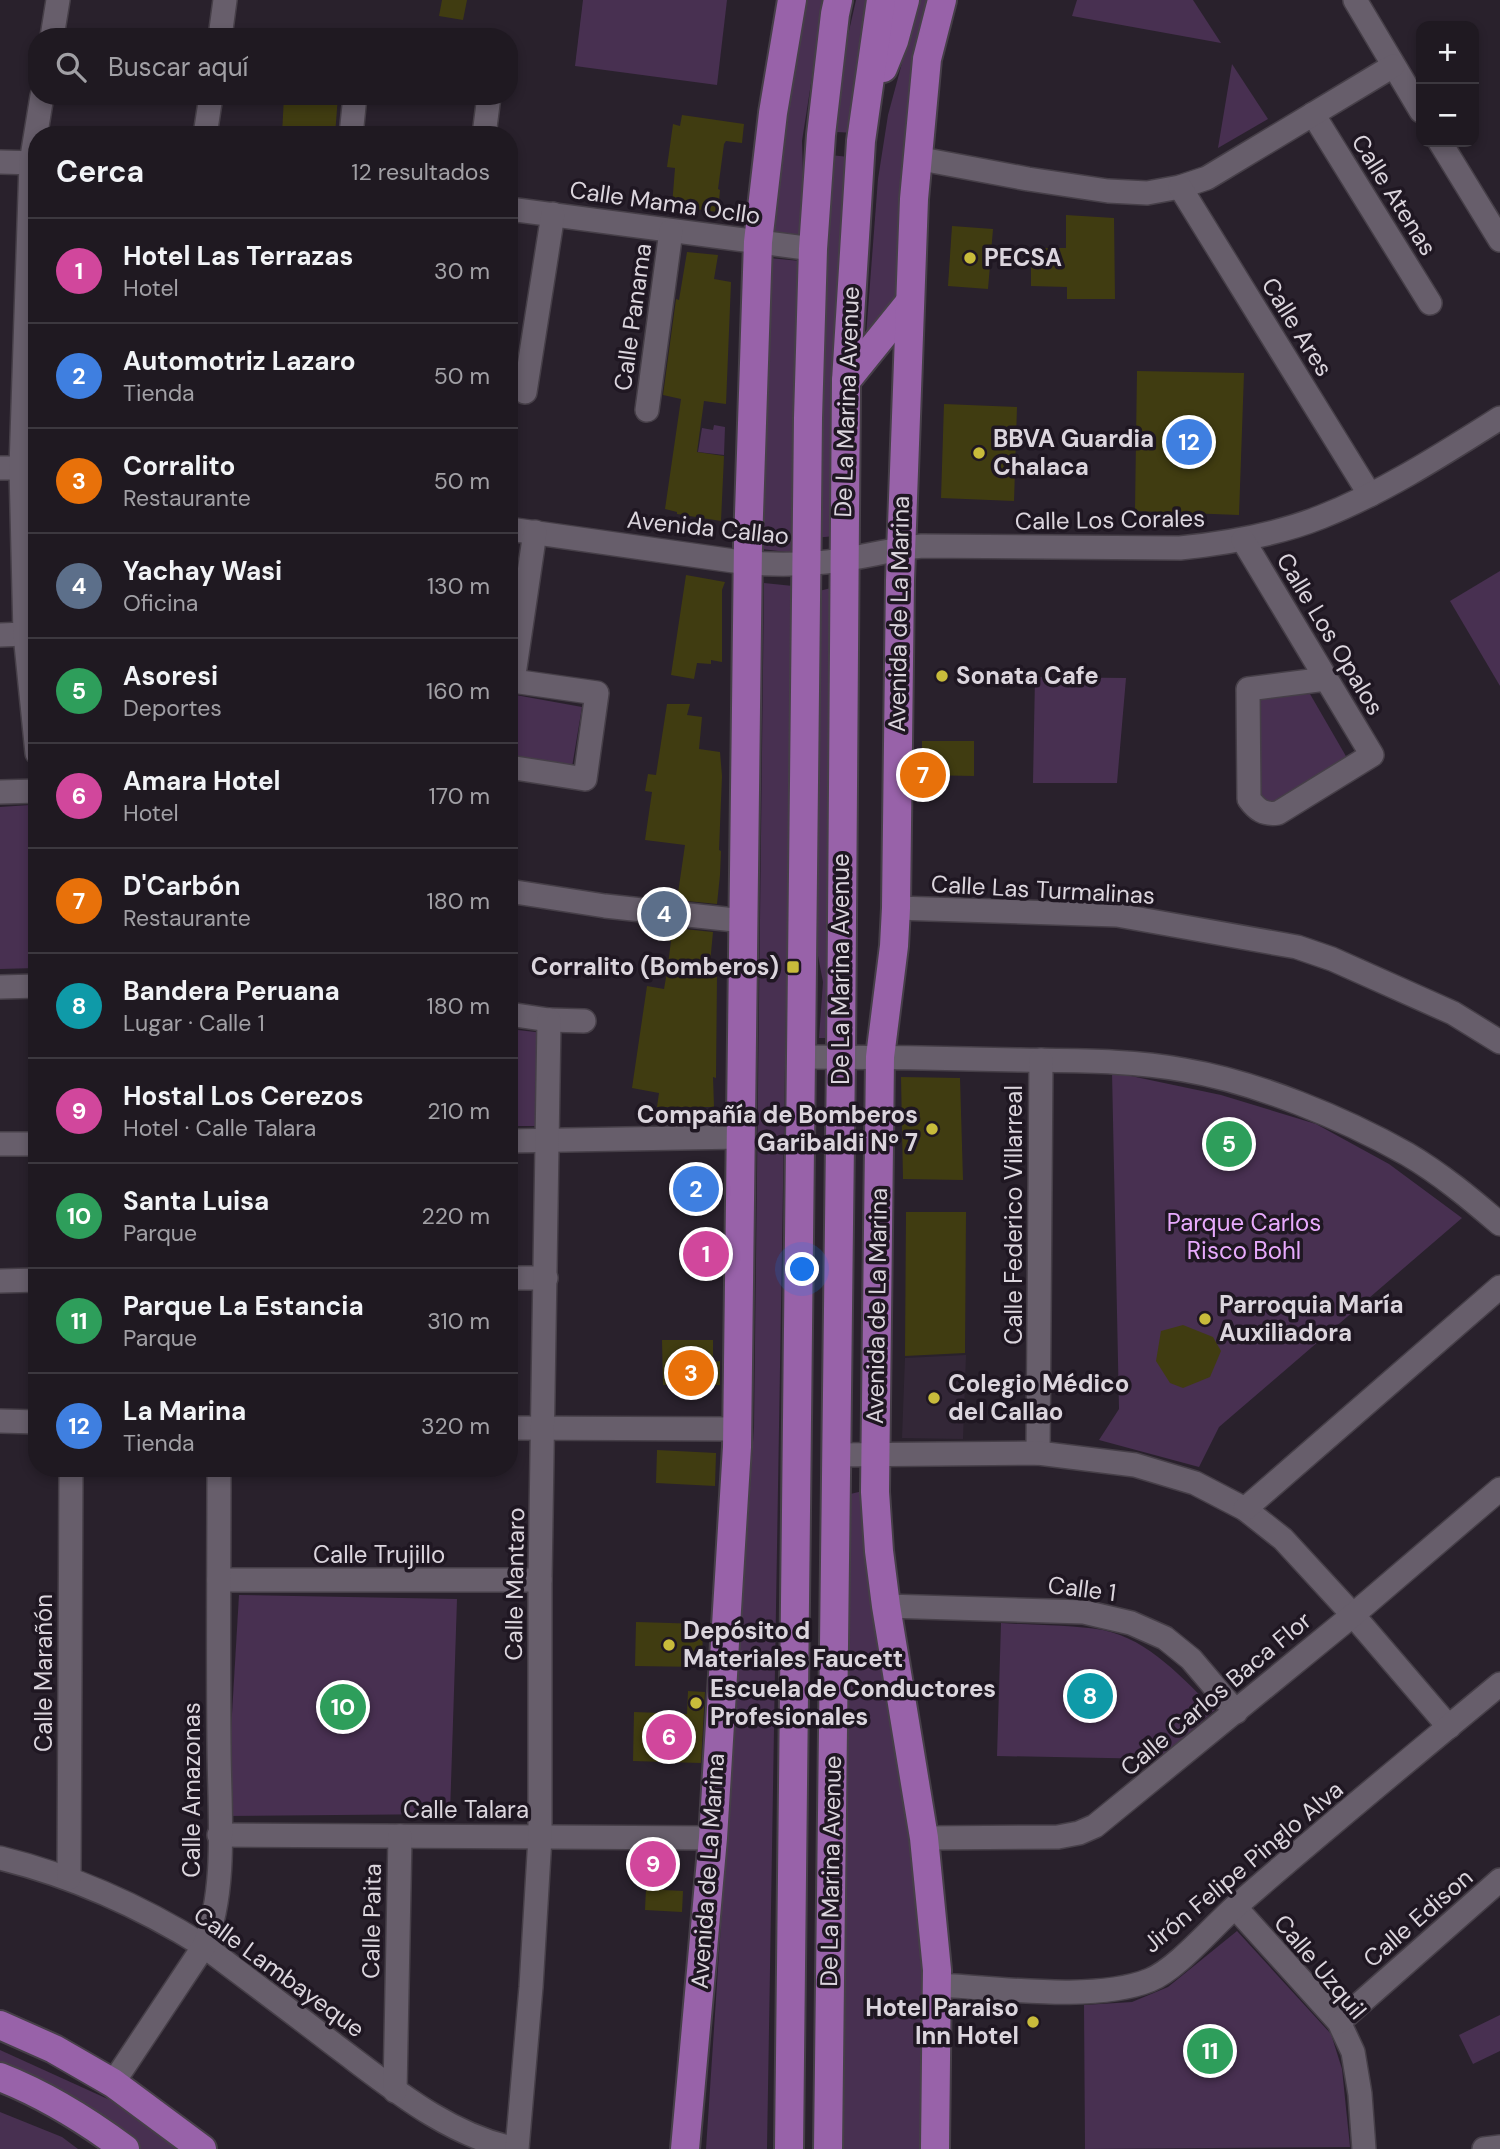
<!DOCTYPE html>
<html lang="es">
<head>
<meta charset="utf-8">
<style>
  :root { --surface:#1f1921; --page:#27222a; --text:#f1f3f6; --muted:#a1a0a5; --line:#3c383f; --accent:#c8bb3b }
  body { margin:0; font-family:"DM Sans",sans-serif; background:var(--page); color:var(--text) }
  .controls { position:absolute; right:21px; top:21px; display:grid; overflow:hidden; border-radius:14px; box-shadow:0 4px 10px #0003 }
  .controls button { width:63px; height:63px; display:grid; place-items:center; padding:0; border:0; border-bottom:2px solid var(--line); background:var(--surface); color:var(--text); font:35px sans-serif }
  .you { position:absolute; left:803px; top:1270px; width:24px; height:24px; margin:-18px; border:5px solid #fff; border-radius:50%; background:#1a73e8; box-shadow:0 0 0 10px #1a73e833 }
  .badge { display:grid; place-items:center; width:46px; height:46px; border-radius:50%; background:var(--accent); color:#fff; font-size:23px; font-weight:700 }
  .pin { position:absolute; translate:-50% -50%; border:4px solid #fff; box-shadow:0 2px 7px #0006 }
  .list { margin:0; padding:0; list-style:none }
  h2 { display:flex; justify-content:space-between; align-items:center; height:91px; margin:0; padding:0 28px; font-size:30px }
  h2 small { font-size:23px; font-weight:400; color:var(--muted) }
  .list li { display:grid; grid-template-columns:46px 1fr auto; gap:21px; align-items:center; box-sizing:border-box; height:105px; padding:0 28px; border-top:2px solid var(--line) }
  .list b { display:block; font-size:26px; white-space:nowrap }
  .list p { margin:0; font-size:23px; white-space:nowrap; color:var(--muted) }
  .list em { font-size:23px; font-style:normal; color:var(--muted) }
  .icon { flex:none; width:38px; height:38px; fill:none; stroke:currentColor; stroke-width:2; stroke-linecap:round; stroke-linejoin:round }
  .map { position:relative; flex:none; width:1500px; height:2149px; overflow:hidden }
  .search { position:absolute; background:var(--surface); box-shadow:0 4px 10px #0003; left:28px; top:28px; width:490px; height:77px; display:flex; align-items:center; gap:18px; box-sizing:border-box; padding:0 24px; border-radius:28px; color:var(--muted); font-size:26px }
  .panel { position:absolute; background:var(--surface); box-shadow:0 4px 10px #0003; left:28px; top:126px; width:490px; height:1351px; border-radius:28px }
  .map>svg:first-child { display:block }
  .built { fill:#332737 }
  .green { fill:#483051 }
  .building { fill:#403c11 }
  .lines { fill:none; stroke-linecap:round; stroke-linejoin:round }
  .minor-casing { stroke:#463f48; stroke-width:26 }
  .major-casing { stroke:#463f48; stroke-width:32 }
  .minor { stroke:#675e6b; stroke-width:23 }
  .major { stroke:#9862a9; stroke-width:28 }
  .poi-dot { fill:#c8bb3b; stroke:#1f1722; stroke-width:2.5 }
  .labels { text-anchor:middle; stroke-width:7; stroke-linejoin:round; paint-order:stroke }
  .street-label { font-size:24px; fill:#dbd5dd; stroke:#1f1722 }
  .poi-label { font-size:24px; font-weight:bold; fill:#dbd5dd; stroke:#1f1722; text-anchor:start }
  .park-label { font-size:24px; fill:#e8aafd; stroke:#1f1722 }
</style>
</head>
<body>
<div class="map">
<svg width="1500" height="2149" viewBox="0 0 1500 2149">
  <rect width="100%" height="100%" fill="#29212c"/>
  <path class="built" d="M966 1355 963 1439 902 1438 905 1358Z"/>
  <g class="green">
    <path d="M583 0H727L717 85 575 66Z"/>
    <path d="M800 0H824L802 141 805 241 769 236Z"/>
    <path d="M856 0H875L856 133 836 132 847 40Z"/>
    <path d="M919 0H942L902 298 866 336 878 179 888 115Z"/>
    <path d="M1077 0H1193L1221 43 1072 16Z"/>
    <path d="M1232 64 1268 119 1218 148Z"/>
    <path d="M830 155 849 157 835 536 814 538Z"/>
    <path d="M769 258 800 261 794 553 761 549Z"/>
    <path d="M714 425 725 427 724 455 698 452 702 428 713 430Z"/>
    <path d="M1500 571V686L1450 601Z"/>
    <path d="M764 583 793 586 767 2149H706L754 1427Z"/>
    <path d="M835 587 831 1038H819L823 982 815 940V592Z"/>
    <path d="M1035 677 1126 678 1117 783H1033Z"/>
    <path d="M510 694 582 707 572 767 509 756Z"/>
    <path d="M1310 694 1347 758 1272 806 1257 799 1259 696Z"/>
    <path d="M30 805 37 855V968L0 969V807Z"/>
    <path d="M509 1029 544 1033 536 1126H509Z"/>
    <path d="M1112 1072 1221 1095 1316 1124 1389 1164 1462 1218 1219 1427 1199 1467 1099 1440 1119 1409Z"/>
    <path d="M863 1491 913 1841 925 1977 922 2149H842L846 1495Z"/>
    <path d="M239 1595 457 1599 450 1814 226 1816Z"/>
    <path d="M1001 1623C1032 1625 1074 1625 1103 1630 1150 1640 1183 1679 1215 1710L1159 1759 997 1756Z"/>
    <path d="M1237 1931 1331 2034 1342 2069 1350 2147 1085 2149 1084 2005 1132 2002 1168 1987Z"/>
    <path d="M1500 2015V2051L1473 2064 1459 2035Z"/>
    <path d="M0 2050 121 2105 182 2149H141L0 2070Z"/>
    <path d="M0 2112 62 2137 78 2149H0Z"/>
  </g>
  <g class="building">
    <path d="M442 0H467L463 20 439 16Z"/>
    <path d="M284 96H338L335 135H282Z"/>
    <path d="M682 115 744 124 742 143 726 141 724 144 718 189 720 190 718 212 672 206 675 168 667 167 673 124 680 126Z"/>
    <path d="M1066 215 1114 218 1115 299H1067V287L1031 286V248H1066Z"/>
    <path d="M952 226 993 229 988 289 948 286Z"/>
    <path d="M687 252 718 255 714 279 731 282 726 404 704 401 697 452 724 456 721 521 677 514V512L665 509 681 399 663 395 676 299 679 300Z"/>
    <path d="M1137 371 1244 373 1239 515 1135 511Z"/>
    <path d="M944 404 1017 407 1014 501 941 498Z"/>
    <path d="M686 575 725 582 722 590V662L711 660V664L697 663 694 679 671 675Z"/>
    <path d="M667 704H690L687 715 702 717 699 749 720 752 722 776 719 850 721 851 720 875 717 904 677 900 685 845 645 840 652 792 645 791 648 774 656 775Z"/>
    <path d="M922 741H974V776L922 775Z"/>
    <path d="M655 926 713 932 709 974 717 975 716 1078 713 1077 714 1107H657L659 1093 632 1088 647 986 664 989 667 972 671 941 653 937Z"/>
    <path d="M901 1077 960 1078 963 1180 903 1179Z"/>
    <path d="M674 1179H718V1199H675Z"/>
    <path d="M906 1212H966L965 1353 905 1356Z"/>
    <path d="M1183 1325 1213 1337 1221 1351 1210 1377 1183 1388 1170 1383 1156 1361 1161 1331Z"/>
    <path d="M662 1340H713V1362L720 1361V1385H663Z"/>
    <path d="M657 1450 716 1453 715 1486 656 1483Z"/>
    <path d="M636 1622 703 1624 702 1667 635 1666Z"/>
    <path d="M688 1691 705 1692 701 1763 633 1761 634 1712 687 1714Z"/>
    <path d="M646 1889 683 1891 682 1912 645 1910Z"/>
  </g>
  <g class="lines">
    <defs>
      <g id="minor">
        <path d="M1355 0 1421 111"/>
        <path d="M52 37 58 0"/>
        <path d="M220 37 225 0"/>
        <path d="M1313 114 1430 303"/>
        <path d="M205 135 211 96"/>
        <path d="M351 135 355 96"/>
        <path d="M484 135 489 96"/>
        <path d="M1440 142 1500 240"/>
        <path d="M916 158 1028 179 1108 191 1147 193 1180 187 1207 178 1393 66"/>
        <path d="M0 162 37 163"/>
        <path d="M1180 187 1370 495"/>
        <path d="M509 209 813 249"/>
        <path d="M525 392 553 214"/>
        <path d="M647 410 671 231"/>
        <path d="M0 468H37"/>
        <path d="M509 529 748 563C779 565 810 565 841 560 868 556 894 549 922 546L1180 548C1228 543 1276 535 1321 517 1384 492 1443 454 1500 418"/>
        <path d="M1243 540 1372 755 1278 813C1264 815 1257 810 1249 799L1248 689 1326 679"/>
        <path d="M0 635 25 634"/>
        <path d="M509 681H513L535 532"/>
        <path d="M37 753 25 634 21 468 31 163 42 96"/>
        <path d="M509 767 585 779 597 693 513 681"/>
        <path d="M0 792 37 791"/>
        <path d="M509 891 605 906 744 921"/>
        <path d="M896 908 1117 915 1297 947 1332 959 1453 1013 1500 1042"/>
        <path d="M0 987 37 986"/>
        <path d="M509 1014 549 1020 584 1021"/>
        <path d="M802 1057C875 1057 947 1058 1020 1060 1074 1061 1130 1060 1184 1070 1256 1082 1343 1118 1407 1154 1441 1174 1471 1199 1500 1224"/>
        <path d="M509 1141 740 1137"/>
        <path d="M0 1144H37"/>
        <path d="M509 1278H546"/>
        <path d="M0 1281 37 1280"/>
        <path d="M0 1421 37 1422"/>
        <path d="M509 1428 737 1429"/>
        <path d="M1038 1453 1041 1060"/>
        <path d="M835 1455 1038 1453 1135 1465 1195 1483 1245 1509 1283 1539 1353 1615 1449 1727"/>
        <path d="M1245 1509 1500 1287"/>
        <path d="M219 1580H540"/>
        <path d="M886 1606 1084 1612 1131 1623 1165 1638 1191 1659 1236 1712"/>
        <path d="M219 1835 713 1838"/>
        <path d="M924 1838 1058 1837 1079 1833 1095 1826 1353 1615 1500 1489"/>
        <path d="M0 1858C73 1876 140 1906 204 1946 248 1979 292 2012 336 2046 391 2087 447 2135 516 2149"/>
        <path d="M69 1878 71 1468"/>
        <path d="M1235 1907 1339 2022 1353 2052 1360 2094 1364 2149"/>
        <path d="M938 1985C998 1988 1096 2002 1150 1980 1177 1969 1212 1927 1235 1907 1322 1831 1411 1758 1500 1684"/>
        <path d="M1339 2022 1500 1880"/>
        <path d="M113 2083 204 1946C228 1890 219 1806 219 1745 218 1653 219 1561 219 1468"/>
        <path d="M395 2091 400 1836"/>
        <path d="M517 2149 531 1987 540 1837V1580L549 1020"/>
        <path d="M1484 2149 1500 2147"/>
      </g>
      <g id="major">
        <path d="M883 68 894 41 905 0"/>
        <path d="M846 381 909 303"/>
        <path d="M0 2025 54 2049 113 2083 202 2149"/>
        <path d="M0 2077C46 2095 86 2120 125 2149"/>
        <path d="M685 2149 713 1838 737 1447 748 544 758 242 773 113 792 0"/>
        <path d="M789 2149 808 418 813 249 821 135 835 14 838 0"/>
        <path d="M828 2149 841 1057 846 381 861 141 881 0"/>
        <path d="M935 2149 937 1970 924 1838 886 1606 879 1551 875 1492 880 1057 894 946 896 908 900 580 914 199 927 59 942 0"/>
      </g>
    </defs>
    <use href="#minor" class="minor-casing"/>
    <use href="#major" class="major-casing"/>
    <use href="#minor" class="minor"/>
    <use href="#major" class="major"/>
  </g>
  <g class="poi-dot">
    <circle cx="970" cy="258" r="7"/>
    <circle cx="979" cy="453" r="7"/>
    <circle cx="942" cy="676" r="7"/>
    <rect x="786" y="960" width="14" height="14" rx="3.5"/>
    <circle cx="932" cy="1129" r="7"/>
    <circle cx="1205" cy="1319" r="7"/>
    <circle cx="934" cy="1398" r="7"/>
    <circle cx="669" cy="1645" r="7"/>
    <circle cx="696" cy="1703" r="7"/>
    <circle cx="1033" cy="2022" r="7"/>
  </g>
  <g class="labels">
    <g class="street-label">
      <text transform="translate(1394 195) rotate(58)" y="8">Calle Atenas</text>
      <text transform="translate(665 203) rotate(8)" y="8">Calle Mama Ocllo</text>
      <text transform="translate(633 317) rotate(-82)" y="8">Calle Panama</text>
      <text transform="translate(1297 327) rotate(58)" y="8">Calle Ares</text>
      <text transform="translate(847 402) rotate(-88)" y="8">De La Marina Avenue</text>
      <text transform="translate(1110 520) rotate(-1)" y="8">Calle Los Corales</text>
      <text transform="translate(708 528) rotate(6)" y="8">Avenida Callao</text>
      <text transform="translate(899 614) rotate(-89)" y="8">Avenida de La Marina</text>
      <text transform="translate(1330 634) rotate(59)" y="8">Calle Los Opalos</text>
      <text transform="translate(1043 890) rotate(3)" y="8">Calle Las Turmalinas</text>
      <text transform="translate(841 969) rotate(-90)" y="8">De La Marina Avenue</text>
      <text transform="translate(1014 1215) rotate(-90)" y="8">Calle Federico Villarreal</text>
      <text transform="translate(877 1306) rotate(-89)" y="8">Avenida de La Marina</text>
      <text x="379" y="1563">Calle Trujillo</text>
      <text transform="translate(515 1584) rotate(-89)" y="8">Calle Mantaro</text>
      <text transform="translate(1082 1589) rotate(7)" y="8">Calle 1</text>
      <text transform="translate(44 1673) rotate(-90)" y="8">Calle Marañón</text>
      <text transform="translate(1216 1694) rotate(-40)" y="8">Calle Carlos Baca Flor</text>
      <text transform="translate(192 1790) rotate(-90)" y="8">Calle Amazonas</text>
      <text x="466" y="1818">Calle Talara</text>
      <text transform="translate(1243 1867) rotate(-40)" y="8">Jirón Felipe Pinglo Alva</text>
      <text transform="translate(708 1871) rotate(-86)" y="8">Avenida de La Marina</text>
      <text transform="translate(831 1871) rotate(-89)" y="8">De La Marina Avenue</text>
      <text transform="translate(1418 1918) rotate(-41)" y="8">Calle Edison</text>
      <text transform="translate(372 1921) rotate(-89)" y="8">Calle Paita</text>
      <text transform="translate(1320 1967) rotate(50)" y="8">Calle Uzquil</text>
      <text transform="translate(279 1972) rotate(36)" y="8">Calle Lambayeque</text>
    </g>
    <g class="poi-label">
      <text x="984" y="266">PECSA</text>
      <text x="993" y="447">BBVA Guardia<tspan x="993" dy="28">Chalaca</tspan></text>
      <text x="956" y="684">Sonata Cafe</text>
      <text x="779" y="975" text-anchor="end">Corralito (Bomberos)</text>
      <text x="918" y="1123" text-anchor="end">Compañía de Bomberos<tspan x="918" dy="28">Garibaldi Nº 7</tspan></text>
      <text x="1219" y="1313">Parroquia María<tspan x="1219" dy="28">Auxiliadora</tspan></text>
      <text x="948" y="1392">Colegio Médico<tspan x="948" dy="28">del Callao</tspan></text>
      <text x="683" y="1639">Depósito d<tspan x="683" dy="28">Materiales Faucett</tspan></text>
      <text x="710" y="1697">Escuela de Conductores<tspan x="710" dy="28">Profesionales</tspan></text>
      <text x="1019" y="2016" text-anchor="end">Hotel Paraiso<tspan x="1019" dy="28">Inn Hotel</tspan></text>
    </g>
    <g class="park-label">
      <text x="1244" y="1231">Parque Carlos<tspan x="1244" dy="28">Risco Bohl</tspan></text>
    </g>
  </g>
</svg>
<div class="controls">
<button>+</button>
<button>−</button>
</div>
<div class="you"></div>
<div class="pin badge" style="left:706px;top:1254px;background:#d1479c">1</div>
<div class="pin badge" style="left:696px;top:1189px;background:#3f7fe0">2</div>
<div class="pin badge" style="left:691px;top:1373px;background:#e8710a">3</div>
<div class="pin badge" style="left:664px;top:914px;background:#5c6f8a">4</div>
<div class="pin badge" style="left:1229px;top:1144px;background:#2e9e5b">5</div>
<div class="pin badge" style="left:669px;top:1737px;background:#d1479c">6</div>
<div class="pin badge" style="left:923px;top:775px;background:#e8710a">7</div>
<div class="pin badge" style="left:1090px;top:1696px;background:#0f9aa8">8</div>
<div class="pin badge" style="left:653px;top:1864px;background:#d1479c">9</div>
<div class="pin badge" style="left:343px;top:1707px;background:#2e9e5b">10</div>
<div class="pin badge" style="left:1210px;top:2051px;background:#2e9e5b">11</div>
<div class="pin badge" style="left:1189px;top:442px;background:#3f7fe0">12</div>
<div class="search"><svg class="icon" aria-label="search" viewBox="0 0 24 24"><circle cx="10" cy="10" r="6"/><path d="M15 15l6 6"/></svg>Buscar aquí</div>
<section class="panel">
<h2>Cerca<small>12 resultados</small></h2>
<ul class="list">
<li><span class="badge" style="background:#d1479c">1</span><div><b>Hotel Las Terrazas</b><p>Hotel</p></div><em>30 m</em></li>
<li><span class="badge" style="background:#3f7fe0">2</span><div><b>Automotriz Lazaro</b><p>Tienda</p></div><em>50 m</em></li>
<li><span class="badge" style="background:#e8710a">3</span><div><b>Corralito</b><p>Restaurante</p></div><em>50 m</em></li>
<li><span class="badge" style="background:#5c6f8a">4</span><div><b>Yachay Wasi</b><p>Oficina</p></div><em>130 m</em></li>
<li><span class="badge" style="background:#2e9e5b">5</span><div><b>Asoresi</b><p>Deportes</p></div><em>160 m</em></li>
<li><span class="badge" style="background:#d1479c">6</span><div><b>Amara Hotel</b><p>Hotel</p></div><em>170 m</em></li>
<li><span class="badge" style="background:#e8710a">7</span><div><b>D'Carbón</b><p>Restaurante</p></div><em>180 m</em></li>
<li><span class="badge" style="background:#0f9aa8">8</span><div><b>Bandera Peruana</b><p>Lugar · Calle 1</p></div><em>180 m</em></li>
<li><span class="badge" style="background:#d1479c">9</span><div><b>Hostal Los Cerezos</b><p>Hotel · Calle Talara</p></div><em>210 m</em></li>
<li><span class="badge" style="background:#2e9e5b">10</span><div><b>Santa Luisa</b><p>Parque</p></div><em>220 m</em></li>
<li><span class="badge" style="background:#2e9e5b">11</span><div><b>Parque La Estancia</b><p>Parque</p></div><em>310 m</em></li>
<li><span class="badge" style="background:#3f7fe0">12</span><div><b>La Marina</b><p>Tienda</p></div><em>320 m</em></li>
</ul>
</section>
</div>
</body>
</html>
